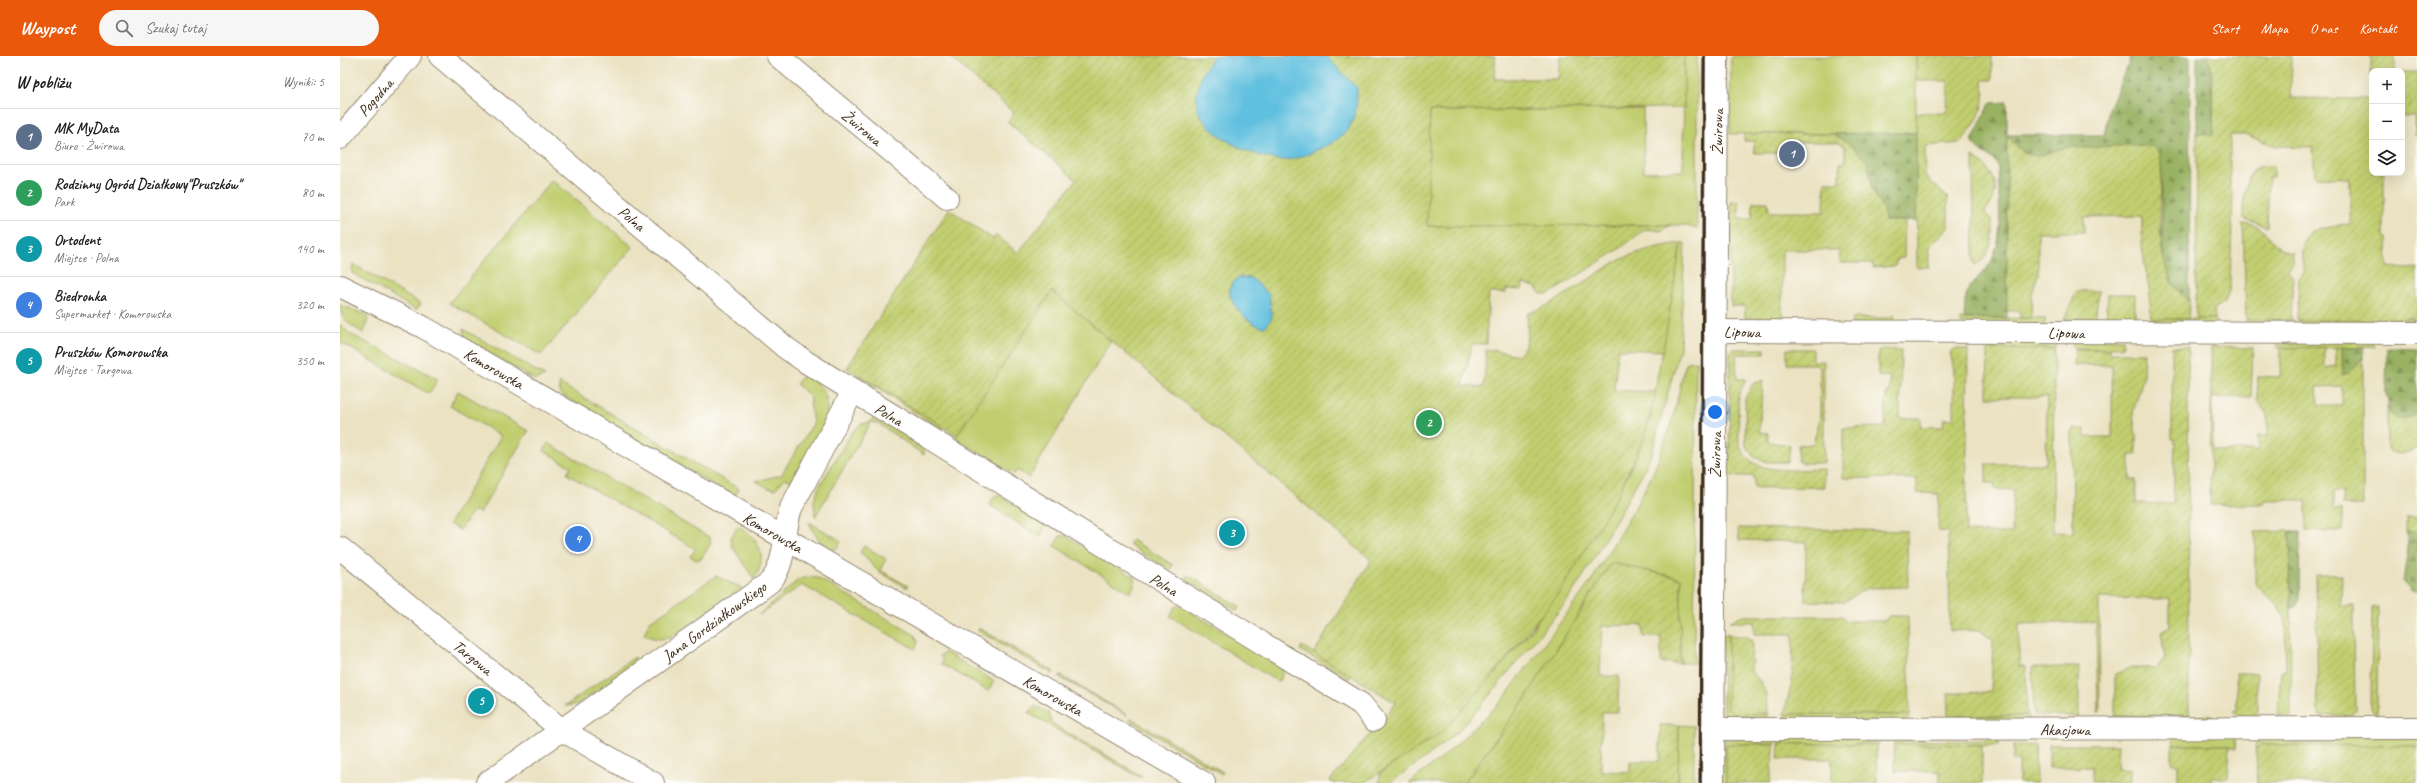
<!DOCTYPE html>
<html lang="pl">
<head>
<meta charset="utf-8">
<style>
  :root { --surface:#fff; --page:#f6f6f6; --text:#222; --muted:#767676; --line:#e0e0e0; --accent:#ea580c }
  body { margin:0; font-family:Caveat,sans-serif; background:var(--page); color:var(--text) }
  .controls { position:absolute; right:12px; top:12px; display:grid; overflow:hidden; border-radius:8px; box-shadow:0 4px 16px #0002 }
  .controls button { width:36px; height:36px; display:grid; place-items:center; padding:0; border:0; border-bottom:1px solid var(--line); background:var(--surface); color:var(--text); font:20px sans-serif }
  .you { position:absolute; left:1375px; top:356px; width:14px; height:14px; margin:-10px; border:3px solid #fff; border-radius:50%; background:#1a73e8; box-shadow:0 0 0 6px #1a73e833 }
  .badge { display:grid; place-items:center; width:26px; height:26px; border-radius:50%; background:var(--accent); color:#fff; font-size:13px; font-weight:700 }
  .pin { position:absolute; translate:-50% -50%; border:2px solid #fff; box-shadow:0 1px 4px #0006 }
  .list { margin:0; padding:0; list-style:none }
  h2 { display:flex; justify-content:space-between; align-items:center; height:52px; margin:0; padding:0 16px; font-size:17px }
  h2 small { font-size:13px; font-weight:400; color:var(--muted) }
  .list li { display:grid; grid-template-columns:26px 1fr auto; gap:12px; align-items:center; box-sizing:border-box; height:56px; padding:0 16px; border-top:1px solid var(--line) }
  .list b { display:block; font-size:15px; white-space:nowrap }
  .list p { margin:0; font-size:13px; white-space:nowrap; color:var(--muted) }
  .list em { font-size:13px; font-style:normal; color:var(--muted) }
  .icon { flex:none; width:22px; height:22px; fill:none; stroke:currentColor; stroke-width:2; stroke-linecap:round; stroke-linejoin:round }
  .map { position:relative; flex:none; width:2077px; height:727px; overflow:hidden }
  header { display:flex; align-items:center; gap:24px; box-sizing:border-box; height:56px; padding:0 20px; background:var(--accent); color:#fff }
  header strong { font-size:19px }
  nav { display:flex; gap:22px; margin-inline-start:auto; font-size:14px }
  .search { width:280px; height:36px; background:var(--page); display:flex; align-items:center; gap:10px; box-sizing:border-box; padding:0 14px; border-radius:22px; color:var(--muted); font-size:15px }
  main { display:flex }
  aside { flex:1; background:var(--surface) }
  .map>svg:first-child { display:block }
  .grass { fill:#c1ce70; stroke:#7e7c47 }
  .forest { fill:url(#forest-firs); stroke:#6a6e40 }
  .garden { fill:url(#garden-furrows); stroke:#7e7c47; fill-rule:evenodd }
  .water { fill:#60c0df; stroke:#4e757e }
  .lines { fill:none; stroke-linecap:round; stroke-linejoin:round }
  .minor-casing { stroke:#938670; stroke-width:24 }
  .tertiary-casing { stroke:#938670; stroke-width:24 }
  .minor { stroke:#fff; stroke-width:22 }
  .tertiary { stroke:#fff; stroke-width:22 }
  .rail { stroke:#3b2a1e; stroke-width:3 }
  .labels { text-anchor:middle; stroke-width:3; stroke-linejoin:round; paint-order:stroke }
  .street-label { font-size:16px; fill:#3b2a1e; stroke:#fdfcf7 }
</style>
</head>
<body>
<header>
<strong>Waypost</strong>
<div class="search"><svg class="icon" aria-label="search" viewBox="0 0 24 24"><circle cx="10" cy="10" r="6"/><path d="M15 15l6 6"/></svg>Szukaj tutaj</div>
<nav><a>Start</a><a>Mapa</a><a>O nas</a><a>Kontakt</a></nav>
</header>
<main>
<aside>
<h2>W pobliżu<small>Wyniki: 5</small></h2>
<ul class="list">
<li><span class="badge" style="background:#5c6f8a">1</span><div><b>MK MyData</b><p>Biuro · Żwirowa</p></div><em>70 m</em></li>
<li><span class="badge" style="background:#2e9e5b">2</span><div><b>Rodzinny Ogród Działkowy&quot;Pruszków&quot;</b><p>Park</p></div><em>80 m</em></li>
<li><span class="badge" style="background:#0f9aa8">3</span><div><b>Ortodent</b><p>Miejsce · Polna</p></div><em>140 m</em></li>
<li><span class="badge" style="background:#3f7fe0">4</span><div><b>Biedronka</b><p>Supermarket · Komorowska</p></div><em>320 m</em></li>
<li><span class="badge" style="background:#0f9aa8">5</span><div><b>Pruszków Komorowska</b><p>Miejsce · Targowa</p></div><em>350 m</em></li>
</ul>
</aside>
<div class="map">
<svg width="2077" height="727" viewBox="0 0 2077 727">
  <defs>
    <pattern id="forest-firs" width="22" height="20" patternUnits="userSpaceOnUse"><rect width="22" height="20" fill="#98b162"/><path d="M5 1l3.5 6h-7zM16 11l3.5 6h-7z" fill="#7d9050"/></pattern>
    <pattern id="garden-furrows" width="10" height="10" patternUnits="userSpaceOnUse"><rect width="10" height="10" fill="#c1ce70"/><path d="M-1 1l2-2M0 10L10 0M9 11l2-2" fill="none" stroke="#a7b161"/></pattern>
  </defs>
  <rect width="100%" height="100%" fill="#fdfcf7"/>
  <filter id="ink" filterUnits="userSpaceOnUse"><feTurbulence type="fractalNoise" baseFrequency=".025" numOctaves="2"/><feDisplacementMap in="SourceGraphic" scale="8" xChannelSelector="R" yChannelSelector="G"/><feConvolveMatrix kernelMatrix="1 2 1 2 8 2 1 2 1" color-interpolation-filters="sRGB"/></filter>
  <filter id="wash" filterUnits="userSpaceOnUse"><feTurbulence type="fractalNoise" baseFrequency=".012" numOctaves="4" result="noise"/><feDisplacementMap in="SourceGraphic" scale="16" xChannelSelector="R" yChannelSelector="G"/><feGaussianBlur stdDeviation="0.9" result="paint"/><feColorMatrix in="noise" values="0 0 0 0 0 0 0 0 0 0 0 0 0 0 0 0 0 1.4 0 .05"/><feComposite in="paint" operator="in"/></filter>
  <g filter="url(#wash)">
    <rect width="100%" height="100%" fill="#ebe2c2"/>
    <g class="grass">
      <path d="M1344 0H1357V173L1343 169 1086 170 1090 55 1303 53 1304 116 1343 115Z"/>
      <path d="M1391 0H1576V77L1390 78Z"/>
      <path d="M212 124 293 191 201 299 109 247Z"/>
      <path d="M1341 187H1345L1340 292 1312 396 1303 416 1249 511 1227 545 1139 652 1118 675 1085 702 1049 727H1039L1040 717 1102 676 1153 620 1193 572 1277 440 1299 394 1310 363Z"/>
      <path d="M13 208 81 248 76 254 12 217Z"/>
      <path d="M711 234 771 285 689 422 677 414 674 418 615 382Z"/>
      <path d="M0 249 25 258 28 263 24 277C12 271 0 263 0 249Z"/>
      <path d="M1555 259 1552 268H1512V262H1547Z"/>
      <path d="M1705 262V269L1621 268V263Z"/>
      <rect x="1812" y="263" width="63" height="6"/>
      <path d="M1906 263 1954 264V269L1906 267Z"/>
      <path d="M1959 263H2074L2075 270 1959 269Z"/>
      <path d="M0 268 10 278 98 323 89 338 0 286Z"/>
      <path d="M123 273 205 320 195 324 125 283Z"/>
      <path d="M1651 283H1712L1716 287 1715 292 1648 293V287Z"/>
      <path d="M1737 283H1782L1783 291H1770V293L1733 292V287Z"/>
      <path d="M2031 284 2035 291 1937 292 1936 288Z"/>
      <path d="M1356 305 1354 607H1340L1341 522 1271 507 1187 640 1124 727H1069L1103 701 1161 646 1250 527 1294 454 1313 417 1332 367 1344 313 1347 306Z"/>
      <path d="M516 318 521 320 604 371 602 374Z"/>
      <path d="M464 319C470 322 476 326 481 332 502 359 466 401 451 425L445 422 435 433 428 432 416 425 441 419 473 368 469 339 456 328Z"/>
      <path d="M219 327 399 433 394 441 220 338Z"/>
      <path d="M118 335 188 375 140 457 134 454 120 474 109 468 161 380 110 350Z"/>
      <path d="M534 361 585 392 584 399 539 368 531 366 475 461 474 445 479 431 512 376 521 368 531 366Z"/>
      <path d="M208 387 370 482 371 487 361 503 356 504 350 500 356 493 227 418 231 411 204 395Z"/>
      <path d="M659 439 705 467V471L700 481 649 449 655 440Z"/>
      <path d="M469 466 498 483 501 486 497 492 488 495C479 486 474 478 469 466Z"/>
      <path d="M398 470C419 481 429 502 414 523L392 490 391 481Z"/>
      <path d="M725 479 794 521 795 526 791 537 714 490 720 480Z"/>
      <path d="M792 484 833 509 830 514 789 489Z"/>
      <path d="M524 490 546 503 540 514 568 530 567 532 538 515 520 496Z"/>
      <path d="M848 519 900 551 897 555 846 523Z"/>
      <path d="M376 520 402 532 330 582 317 583 304 579 309 566Z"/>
      <path d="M467 521 478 522 575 579 578 586 575 593 462 529 419 559 458 524Z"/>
      <path d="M840 549 942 612 943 617 938 626 830 560 835 551Z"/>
      <path d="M639 572 714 616 713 618 638 575Z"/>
      <path d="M1382 579H1388L1396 658H1428L1425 665 1387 663 1383 657Z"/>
      <path d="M962 590 1010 619 1009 623 960 594Z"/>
      <path d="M605 596 654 625 648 635 601 608 603 604 600 600Z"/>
      <path d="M295 601 296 603 291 610 238 648 225 650Z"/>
      <path d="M720 619 787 659 719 621Z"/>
      <path d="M696 650 709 657 711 666 719 672 802 720 801 722 688 657Z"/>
      <path d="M1444 658 1571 659 1565 666 1448 665Z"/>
      <rect x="1618" y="660" width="71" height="5"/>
      <path d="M1770 660H1873L1867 665H1774Z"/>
      <path d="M791 662 883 716 882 718 789 664Z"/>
      <path d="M1339 669 1354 670V727H1338Z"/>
      <path d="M1436 680V688H1386V727H1380L1383 684Z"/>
      <path d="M1440 680 1535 681 1539 688H1439Z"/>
      <path d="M1833 680H1892L1895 684 1896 693 1890 689H1833Z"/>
      <path d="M1919 680H2077V690L1922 689 1915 693 1916 684Z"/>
      <path d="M1558 681 1566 685 1647 684 1655 681 1659 684V689L1554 688Z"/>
    </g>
    <g class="forest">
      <path d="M1790 0H1850L1849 245C1817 223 1822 186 1822 151 1822 134 1821 116 1820 99L1803 89 1742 92C1704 87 1699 119 1667 80V262L1624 263 1625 245 1628 233 1651 207 1658 186 1660 171 1658 110C1652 98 1636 95 1632 85L1648 50 1652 47 1667 46V79H1764L1769 53 1789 6Z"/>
      <path d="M1857 0H1868L1870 6 1874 79 1857 78Z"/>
      <path d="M1576 77 1577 164 1545 165 1543 153 1532 133 1531 119 1515 92 1493 78Z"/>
      <path d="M2002 291H2023V303L2008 317 2002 319Z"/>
      <path d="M2047 291 2077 292V356C2068 363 2060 365 2050 358L2046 335Z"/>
      <path d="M1950 475H1960L1959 542 1957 549 1951 553Z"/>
      <path d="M2066 475H2077V537L2070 534 2063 526 2069 484Z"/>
    </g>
    <g class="garden">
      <path d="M609 0H1155V23H1218L1220 0H1344V52L1090 55 1087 170 1331 169 1321 175 1305 173 1281 192 1209 238H1201L1195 231 1183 227 1182 234 1166 233V237H1149L1146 288H1132L1123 330 1144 331 1146 293 1179 299C1189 288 1188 271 1187 258 1219 247 1245 224 1274 207 1294 196 1318 190 1341 187L1323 295 1278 293 1274 334 1316 336 1305 380 1277 440 1222 533 1153 620 1102 676 1060 704 1023 727H992L990 725 1056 647 974 597 1031 504 712 235 617 379 507 312 609 153 653 183 656 179 678 197 736 124 668 66 674 57Z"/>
      <path d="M1576 0H1652V24H1643C1646 53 1638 66 1620 87L1585 90V120L1608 142V172L1589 191V211L1577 212 1576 57 1607 56 1608 25H1576Z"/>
      <path d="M1868 0H1952L1951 42 2031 43V0H2055V15H2032V117H2044V181L2047 182 2048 211 2068 213 2077 212V261L2040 264H1957L1959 222 1964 216C1955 176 1974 170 2010 168V122L1975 121 1973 91 1935 90 1906 79H1890V131L1893 137 1890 232 1885 246 1874 253 1875 263H1856L1857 78H1874L1872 15Z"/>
      <path d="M2062 16H2077V79H2075V60H2062Z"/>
      <path d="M1404 78H1493L1509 87 1528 107 1532 133 1543 153 1545 165H1565L1564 201 1557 204 1555 210 1533 212V207H1500L1499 194H1442V262H1405V250H1391V146H1399V163H1412L1413 146H1428L1429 156H1484L1485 126H1500V107H1505V91L1499 86H1446L1445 97H1414V85H1404Z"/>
      <path d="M1667 79C1699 120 1703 87 1742 92 1756 92 1805 86 1815 92 1821 96 1820 102 1821 109 1822 151 1810 218 1849 245L1848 263H1811L1810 239 1802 192V160L1744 161V176H1698V218L1692 238 1691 262H1680V255H1667Z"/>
      <path d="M1633 101C1654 114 1665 134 1645 155 1645 160 1650 160 1652 165 1656 178 1649 206 1634 209Z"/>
      <path d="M1933 110V121H1929L1927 171 1903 162C1903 149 1904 119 1917 112 1922 110 1928 110 1933 110Z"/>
      <path d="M1903 167C1932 169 1930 195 1953 197V206L1948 215 1953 221 1951 264 1906 263Z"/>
      <path d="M1737 235H1759L1756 257 1757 263H1724Z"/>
      <path d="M1768 238H1795V263H1766Z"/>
      <path d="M1832 291H1848L1849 659 1775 660V618L1789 612H1816L1825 602 1821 576 1830 571V543L1759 542 1760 656 1758 657 1756 566 1679 568V610H1686L1687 660H1608V637L1651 636 1653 585 1640 574 1610 575 1608 476 1598 475 1599 438 1577 437V423L1503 422V372L1545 371 1546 337 1550 336V321L1538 320V296L1543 293 1561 294 1560 362H1581V371H1603L1604 363H1614V315L1610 296 1613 293H1628L1626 476 1672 477 1673 434 1655 433 1654 427H1646V408H1706L1707 341H1647L1648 293H1714L1713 476 1733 477 1732 373H1745V381H1772V309H1734L1735 293H1770V297H1804L1803 322 1793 357 1796 380V399H1790V424H1796V447L1833 448 1835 383H1832Z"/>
      <path d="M1871 291 1913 292 1911 342 1872 341 1873 395 1918 394V380H1928V360L1917 344 1918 320 1940 321 1941 292 1984 291V310L1996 311V291H2002V319L2008 317 2023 303V449H2003V435H1994V453H2002V475H1966V444H1925L1924 448 1870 449ZM2002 330V349H1978L1977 331Z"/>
      <path d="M1393 293H1425V298H1396L1397 323H1406L1398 340 1399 387C1410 422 1455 413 1484 413V431L1414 432V420H1389L1390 296Z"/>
      <path d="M1447 293H1473V305H1484V407H1463L1458 405V389L1473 388 1480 363V311L1477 308H1447Z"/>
      <path d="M1423 324 1419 376 1428 377V386L1450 389 1448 406H1426L1414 401 1406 391 1405 342 1413 328Z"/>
      <path d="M2047 350 2050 358C2060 365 2068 363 2077 356V391C2069 398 2056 401 2047 393Z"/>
      <rect x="2066" y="461" width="11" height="14"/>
      <path d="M1398 472 1567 475 1568 531 1527 532 1504 546 1465 545 1466 486 1399 484Z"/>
      <path d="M1950 475 1951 660H1937L1941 615 1946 614 1945 562 1938 551 1915 528V476Z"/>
      <path d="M1271 507 1341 522 1340 607H1321V581H1303V569L1262 570 1260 620H1279L1278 656H1262L1261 715 1290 716V705H1320V669H1339L1338 727H1124L1187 640Z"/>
      <path d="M1976 519H2002L2001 550H2014L2015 654 2011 660H1978Z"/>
      <path d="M2032 551H2038L2037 660 2031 654Z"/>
      <path d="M1400 560H1502L1506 565H1544L1549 560H1568L1570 659 1444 658 1452 626 1453 578H1414V566H1389Z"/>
      <path d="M1388 579 1405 580 1412 585 1411 616C1426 629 1427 639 1427 658H1396L1387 652Z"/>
      <path d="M1692 611H1739V660H1694Z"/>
      <path d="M1896 617H1917V660H1899L1894 655 1897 654Z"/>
      <path d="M1386 688H1435L1430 727H1386Z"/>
      <path d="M1439 688H1536L1537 727H1492V703H1438Z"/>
      <path d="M1554 688 1642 689V727H1600V715H1555Z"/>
      <path d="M1673 689H1695L1696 727H1679V705H1673Z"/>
      <path d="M1709 689H1778L1777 713 1790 714V727L1752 726V711L1709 712Z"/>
      <path d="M1832 689H1890L1888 722H1871V727H1838V709L1832 708Z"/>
      <path d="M1922 689 2077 690V727H1917L1916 693Z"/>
    </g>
    <g class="water">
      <path d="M874 0H986L1017 32C1018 65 1009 81 979 93 969 98 955 104 944 104 917 103 872 83 859 57 851 41 863 12 874 0Z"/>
      <path d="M900 221 911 222 929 238 932 262 925 271C911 272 883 244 891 229 893 226 897 223 900 221Z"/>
    </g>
  </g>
  <g filter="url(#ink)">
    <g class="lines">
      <defs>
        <g id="minor">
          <path d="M100 0 446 292 466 306 1021 648 1034 664"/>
          <path d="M438 0 607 142"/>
          <path d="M0 82 70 0"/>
          <path d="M1375 275 2077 277"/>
          <path d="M0 492 222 674 313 727"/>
          <path d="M1373 673 2077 672"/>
          <path d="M147 727 430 526C447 507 443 475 451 452L513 335"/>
          <path d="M1373 727 1377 0"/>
        </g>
        <path id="tertiary" d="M0 230 83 271 864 727"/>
      </defs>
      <use href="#minor" class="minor-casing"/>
      <use href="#tertiary" class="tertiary-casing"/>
      <use href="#minor" class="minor"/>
      <use href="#tertiary" class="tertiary"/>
      <path class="rail" d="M1360 727 1364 0"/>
    </g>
  </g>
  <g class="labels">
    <g class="street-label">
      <text transform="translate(35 41) rotate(-49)" y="6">Pogodna</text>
      <text transform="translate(522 71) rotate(40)" y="6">Żwirowa</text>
      <text transform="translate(1377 76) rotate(-90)" y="6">Żwirowa</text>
      <text transform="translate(292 162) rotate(40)" y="6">Polna</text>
      <text x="1402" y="281">Lipowa</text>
      <text x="1726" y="282">Lipowa</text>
      <text transform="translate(154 312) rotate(30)" y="6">Komorowska</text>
      <text transform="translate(549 358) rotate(32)" y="6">Polna</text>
      <text transform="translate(1375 399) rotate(-90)" y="6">Żwirowa</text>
      <text transform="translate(433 476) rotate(30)" y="6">Komorowska</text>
      <text transform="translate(824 528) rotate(32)" y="6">Polna</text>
      <text transform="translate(374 565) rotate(-36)" y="6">Jana Gordziałkowskiego</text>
      <text transform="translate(133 601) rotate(39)" y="6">Targowa</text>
      <text transform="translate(713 639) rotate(30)" y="6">Komorowska</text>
      <text x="1725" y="679">Akacjowa</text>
    </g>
  </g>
</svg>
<div class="controls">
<button>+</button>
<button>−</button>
<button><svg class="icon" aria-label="layers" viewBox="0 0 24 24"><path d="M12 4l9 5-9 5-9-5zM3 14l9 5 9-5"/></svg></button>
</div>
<div class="you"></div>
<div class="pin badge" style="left:1452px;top:98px;background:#5c6f8a">1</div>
<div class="pin badge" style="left:1089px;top:367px;background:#2e9e5b">2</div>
<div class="pin badge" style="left:892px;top:477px;background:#0f9aa8">3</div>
<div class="pin badge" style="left:238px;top:483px;background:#3f7fe0">4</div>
<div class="pin badge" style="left:141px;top:645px;background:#0f9aa8">5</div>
</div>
</main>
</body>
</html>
